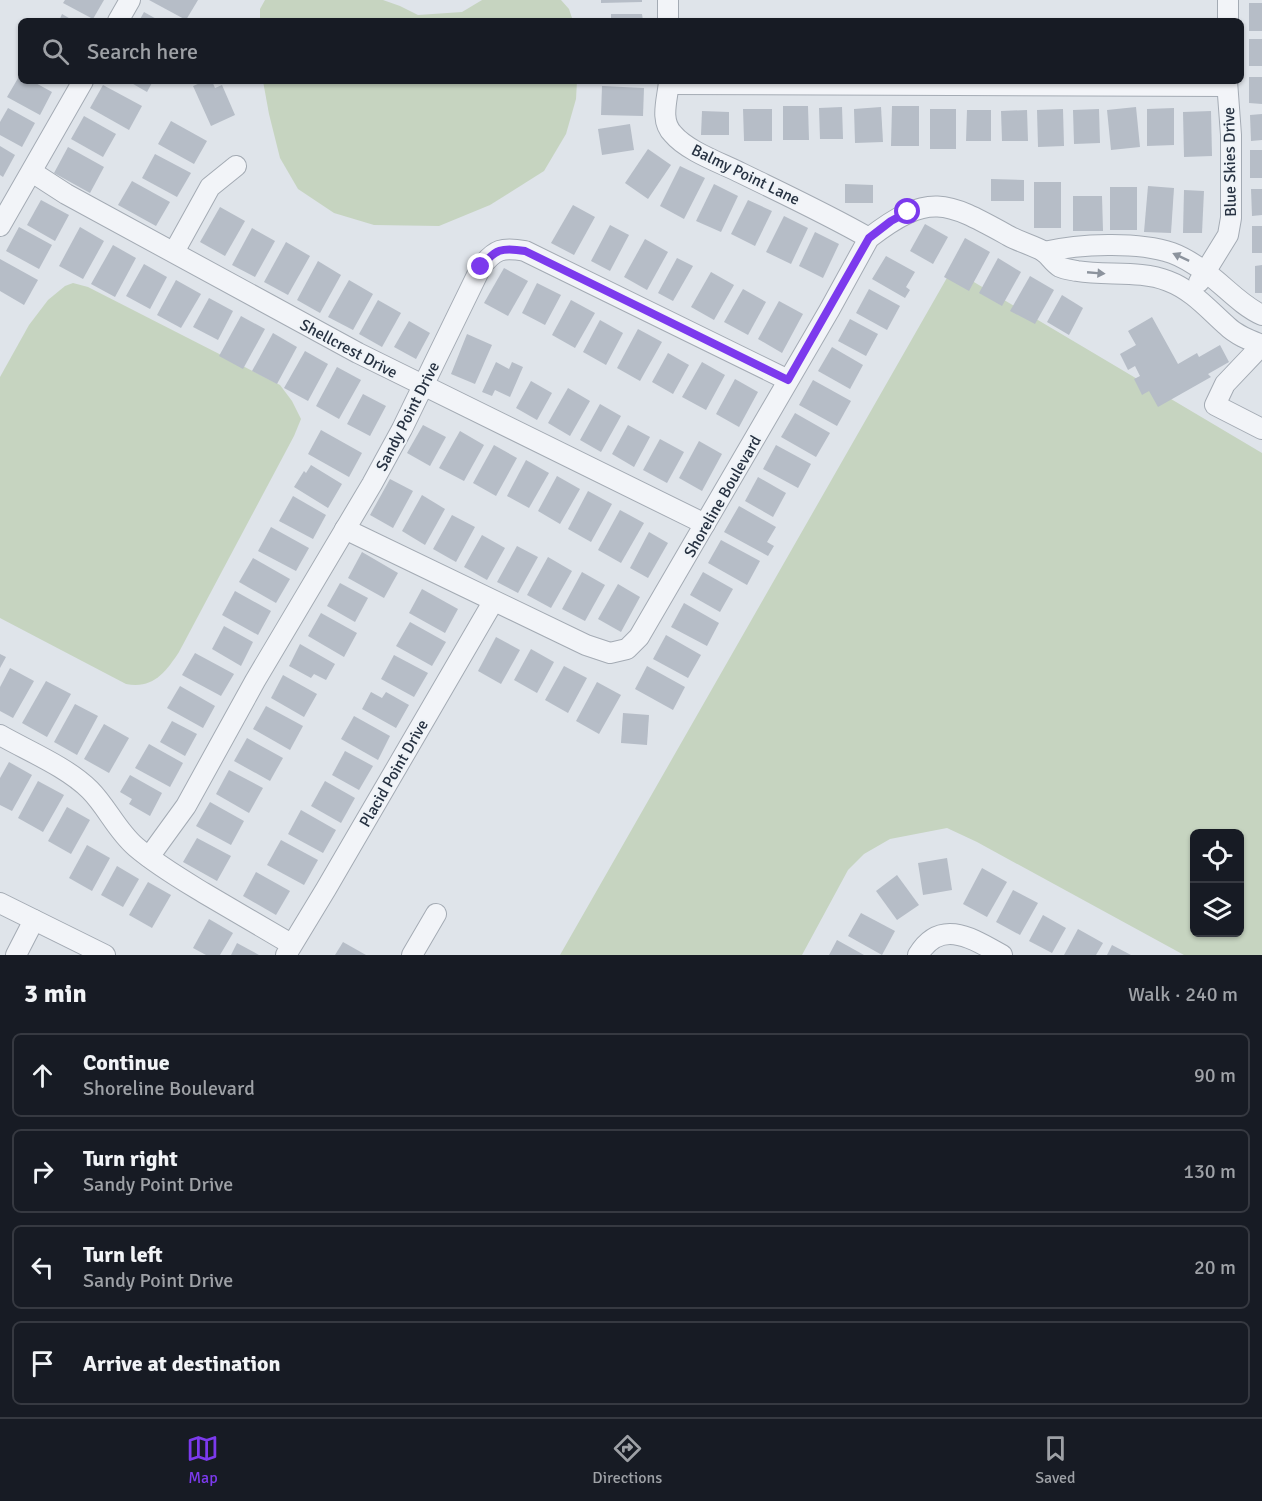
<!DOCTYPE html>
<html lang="en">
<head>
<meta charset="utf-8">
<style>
  :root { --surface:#171b24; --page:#242831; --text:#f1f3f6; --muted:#9ea1a6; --line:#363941; --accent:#7c3aed }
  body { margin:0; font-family:Signika,sans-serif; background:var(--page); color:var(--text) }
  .controls { position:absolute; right:18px; bottom:18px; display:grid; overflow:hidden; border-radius:9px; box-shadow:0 2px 4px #0004 }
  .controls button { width:54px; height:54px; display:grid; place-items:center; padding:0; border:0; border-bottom:2px solid var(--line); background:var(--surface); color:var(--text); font:30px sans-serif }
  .stop { position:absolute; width:18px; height:18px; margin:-14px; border:4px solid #7c3aed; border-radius:50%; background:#fff }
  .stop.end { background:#7c3aed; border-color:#fff; box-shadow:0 2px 6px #0008 }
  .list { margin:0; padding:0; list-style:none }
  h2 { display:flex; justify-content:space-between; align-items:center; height:78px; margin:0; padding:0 24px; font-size:26px }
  h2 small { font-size:20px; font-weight:400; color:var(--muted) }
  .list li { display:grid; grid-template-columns:39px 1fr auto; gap:18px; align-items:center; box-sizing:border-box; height:84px; margin:0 12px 12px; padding:0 12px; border:2px solid var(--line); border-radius:9px }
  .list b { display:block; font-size:22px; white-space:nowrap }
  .list p { margin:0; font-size:20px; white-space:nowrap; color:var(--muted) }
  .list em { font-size:20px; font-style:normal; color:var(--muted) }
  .icon { flex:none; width:33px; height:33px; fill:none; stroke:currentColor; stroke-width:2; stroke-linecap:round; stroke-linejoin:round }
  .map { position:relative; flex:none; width:1262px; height:955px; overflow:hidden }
  .search { position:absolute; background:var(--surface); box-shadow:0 2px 4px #0004; left:18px; right:18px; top:18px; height:66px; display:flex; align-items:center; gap:15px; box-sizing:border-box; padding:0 21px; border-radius:9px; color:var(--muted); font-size:22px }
  .sheet { height:462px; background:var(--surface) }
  nav { display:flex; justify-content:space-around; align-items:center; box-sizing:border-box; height:84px; border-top:2px solid var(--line); background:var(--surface); font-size:16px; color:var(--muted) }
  nav a { display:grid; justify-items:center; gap:3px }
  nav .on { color:var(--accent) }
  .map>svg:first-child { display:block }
  .green { fill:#c6d4c0; fill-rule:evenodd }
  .building { fill:#b6bdc7 }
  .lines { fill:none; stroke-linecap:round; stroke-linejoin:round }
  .minor-casing { stroke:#a4abb4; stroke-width:22 }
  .minor { stroke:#f2f4f8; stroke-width:20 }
  .oneway { fill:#8c939d }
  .route { stroke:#7c3aed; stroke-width:8 }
  .labels { text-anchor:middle; stroke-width:4.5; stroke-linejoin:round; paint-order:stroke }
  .street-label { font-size:16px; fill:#273242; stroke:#eff3f7 }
</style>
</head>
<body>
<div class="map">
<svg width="1262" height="955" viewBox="0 0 1262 955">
  <rect width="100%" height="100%" fill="#dfe4ea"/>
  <g class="green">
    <path d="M265 0H383L400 6 418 15 462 12 482 0H561L569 9 573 21H260V9Z"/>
    <path d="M263 81H577L576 99 566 134 544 171 490 205 439 226 374 225 334 213 298 189 280 158 269 114Z"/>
    <path d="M952 269 1262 453V955H1184L977 842 947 828 890 839 864 854 848 870 802 955H560ZM1194 834H1240V932H1194Z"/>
    <path d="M73 283 88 287 280 385 292 401 301 419 294 436 179 652C165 673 153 689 126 684L0 618V377L29 325 48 300 65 286Z"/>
  </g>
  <g class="building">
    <path d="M65 0H104L93 19 63 3Z"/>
    <path d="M149 0H198L186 20Z"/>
    <path d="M601 0H642V2L601 3Z"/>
    <rect x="1249" y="3" width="13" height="28"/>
    <path d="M144 12 160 21H139Z"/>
    <path d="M62 14 74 21H59Z"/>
    <path d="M611 14H642L643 21H611Z"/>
    <rect x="1249" y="39" width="13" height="27"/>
    <path d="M21 73V81H32L52 92 40 115 7 97Z"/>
    <path d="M1249 77H1262V104L1249 103Z"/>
    <path d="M128 81H153L147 92Z"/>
    <path d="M205 81H212L215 88 222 85 235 115 211 126 193 86Z"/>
    <path d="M103 85 142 106 129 130 90 108Z"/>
    <path d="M602 86 644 88 643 116 601 115Z"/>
    <path d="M783 106H808L809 140H783Z"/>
    <path d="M892 106H919V146H891Z"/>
    <path d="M842 107 843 139H820L819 108Z"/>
    <path d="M881 107 883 142 855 143 854 109Z"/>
    <path d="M1136 107 1140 147 1111 150 1107 110Z"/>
    <path d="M8 108 35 123 22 147 0 135V122Z"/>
    <path d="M1174 108V145L1147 146V109Z"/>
    <path d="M743 109H772V141H744Z"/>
    <rect x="930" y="109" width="26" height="40"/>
    <path d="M1063 109 1064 146 1038 147 1037 110Z"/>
    <path d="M1099 109 1100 143 1074 144 1073 110Z"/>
    <path d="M967 110H991V141H966Z"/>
    <path d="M1027 110 1028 141H1002L1001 111Z"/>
    <path d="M702 111 729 112V135H701Z"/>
    <path d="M1211 111 1212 156 1184 157 1183 112Z"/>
    <path d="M1262 114V140L1251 141 1250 115Z"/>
    <path d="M84 116 116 134 103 157 71 139Z"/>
    <path d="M171 121 207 141 194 164 158 144Z"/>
    <path d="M630 124 634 150 602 155 598 129Z"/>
    <path d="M0 146 15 155 3 177 0 175Z"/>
    <path d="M68 147 104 167 90 193 54 173Z"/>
    <path d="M648 149 671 165 648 199 625 183Z"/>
    <rect x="1250" y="150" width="12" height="28"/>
    <path d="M155 154 191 173 177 197 142 178Z"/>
    <path d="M680 166 705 178 684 219 660 206Z"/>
    <path d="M991 179 1024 180V201H991Z"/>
    <path d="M132 181 170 202 156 226 118 205Z"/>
    <rect x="1034" y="182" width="27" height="46"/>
    <path d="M714 184 738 196 721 232 696 221Z"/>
    <path d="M845 184 873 185V203H845Z"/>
    <path d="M1148 186 1174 188 1171 233 1144 232Z"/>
    <rect x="1110" y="187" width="27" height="43"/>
    <path d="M1251 189H1262V215L1252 216Z"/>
    <path d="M1184 190 1204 191 1202 233H1183Z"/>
    <path d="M1073 196H1102L1103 231H1073Z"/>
    <path d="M41 200 69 215 55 241 27 225Z"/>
    <path d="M748 200 772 211 755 246 731 234Z"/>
    <path d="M573 205 595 217 574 255 551 243Z"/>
    <path d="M220 207 245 221 225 256 200 242Z"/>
    <path d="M784 216 808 228 791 264 766 252Z"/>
    <path d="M925 224 948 237 933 264 910 251Z"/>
    <path d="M610 225 629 235 610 271 591 261Z"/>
    <rect x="1252" y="226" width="10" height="27"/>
    <path d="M19 227 52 245 39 269 6 251Z"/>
    <path d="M80 227 104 241 83 279 59 266Z"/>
    <path d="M252 228 275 241 255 277 232 265Z"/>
    <path d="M815 232 839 244 823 278 799 266Z"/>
    <path d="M965 238 990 252 969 291 944 277Z"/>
    <path d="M645 239 668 252 647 290 624 277Z"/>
    <path d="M286 242 310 256 288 295 264 282Z"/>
    <path d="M113 245 136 258 115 297 91 284Z"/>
    <path d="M886 256 915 272 906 287 910 290 905 298 872 279Z"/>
    <path d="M677 258 693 266 673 301 658 293Z"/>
    <path d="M998 258 1021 272 1002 306 979 293Z"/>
    <path d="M0 259 38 280 24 305 0 291Z"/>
    <path d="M318 261 341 275 320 313 297 300Z"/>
    <path d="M144 264 167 277 150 309 126 296Z"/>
    <path d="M1262 265V293H1255V266Z"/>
    <path d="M504 268 528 281 508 316 484 303Z"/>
    <path d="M711 272 734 285 714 320 691 307Z"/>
    <path d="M1030 276 1054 290 1035 324 1010 311Z"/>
    <path d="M176 280 201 294 181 328 157 315Z"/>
    <path d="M349 280 373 294 353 330 328 317Z"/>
    <path d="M537 283 561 295 545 325 522 313Z"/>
    <path d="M743 289 766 302 748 335 724 322Z"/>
    <path d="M869 289 900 306 887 330 856 313Z"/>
    <path d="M1062 295 1083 308 1069 335 1047 322Z"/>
    <path d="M209 298 233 311 218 340 193 327Z"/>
    <path d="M378 300 401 313 382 347 359 334Z"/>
    <path d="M571 300 595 313 575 348 552 335Z"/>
    <path d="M779 301 803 314 782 353 758 339Z"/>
    <path d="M241 316 265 329 243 369 219 356Z"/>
    <path d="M1152 317 1178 364 1197 353 1199 357 1220 345 1229 362 1208 374 1211 377 1158 407 1149 391 1142 395 1134 379 1140 376 1135 366 1128 370 1120 354 1136 345 1128 331Z"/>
    <path d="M850 319 878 334 866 356 838 341Z"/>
    <path d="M600 320 623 333 606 365 583 352Z"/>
    <path d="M409 321 430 333 416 359 394 347Z"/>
    <path d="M638 329 662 342 640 381 617 368Z"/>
    <path d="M273 333 297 347 277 384 252 371Z"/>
    <path d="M467 334 492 345 475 384 451 374Z"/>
    <path d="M832 347 863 365 850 389 818 371Z"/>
    <path d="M305 351 328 364 308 401 284 388Z"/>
    <path d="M668 353 689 365 673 394 652 382Z"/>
    <path d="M496 362 509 369 512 362 523 367 510 397 495 390 492 396 482 392Z"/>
    <path d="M702 362 725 375 706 410 682 397Z"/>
    <path d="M337 367 361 380 339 419 316 406Z"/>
    <path d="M735 379 758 392 739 427 716 414Z"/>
    <path d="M813 380 851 401 837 426 799 405Z"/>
    <path d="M531 381 552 393 537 420 516 408Z"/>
    <path d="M568 388 590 401 570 436 548 423Z"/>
    <path d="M363 394 386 406 370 436 347 424Z"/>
    <path d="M600 404 621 416 601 452 580 440Z"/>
    <path d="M795 413 830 433 816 457 781 437Z"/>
    <path d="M423 425 446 437 430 466 407 453Z"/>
    <path d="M628 425 650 437 634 467 612 454Z"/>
    <path d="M321 430 362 453 349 477 308 454Z"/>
    <path d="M460 431 484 445 464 481 439 468Z"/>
    <path d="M660 439 684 452 667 483 643 470Z"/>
    <path d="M699 441 722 454 702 491 679 478Z"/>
    <path d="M494 445 517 458 496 496 473 483Z"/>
    <path d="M776 445 811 464 798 488 763 469Z"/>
    <path d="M526 460 549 473 529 508 507 496Z"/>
    <path d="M311 465 342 484 328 508 294 487 304 471 306 473Z"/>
    <path d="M557 476 580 489 560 524 538 511Z"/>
    <path d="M758 477 786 493 773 517 745 501Z"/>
    <path d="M390 479 413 491 393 528 370 515Z"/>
    <path d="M588 491 612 504 591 542 568 529Z"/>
    <path d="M422 495 445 509 425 545 402 531Z"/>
    <path d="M293 496 326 515 313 539 279 521Z"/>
    <path d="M739 506 776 527 767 542 774 546 768 556 724 532Z"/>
    <path d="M620 510 644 523 621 563 598 550Z"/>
    <path d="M452 515 475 527 456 562 433 549Z"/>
    <path d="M271 527 309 548 296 571 258 551Z"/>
    <path d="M649 532 668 543 648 578 630 568Z"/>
    <path d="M482 535 505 548 487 580 464 567Z"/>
    <path d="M721 540 760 561 747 585 708 563Z"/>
    <path d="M517 546 538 557 518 593 497 582Z"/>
    <path d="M362 552 398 573 384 598 348 578Z"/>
    <path d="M548 557 572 571 551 608 527 595Z"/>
    <path d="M253 558 290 579 276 603 239 582Z"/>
    <path d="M582 572 605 585 585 621 562 609Z"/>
    <path d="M703 572 733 589 720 612 690 595Z"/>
    <path d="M340 583 368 598 355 622 327 606Z"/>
    <path d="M618 584 640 597 621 632 598 619Z"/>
    <path d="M422 589 458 609 445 633 409 613Z"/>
    <path d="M235 591 271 611 258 635 222 615Z"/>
    <path d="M684 603 719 623 707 646 671 627Z"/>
    <path d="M321 613 357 633 344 657 308 636Z"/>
    <path d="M410 622 446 642 432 666 396 646Z"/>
    <path d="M224 626 253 642 241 666 212 649Z"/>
    <path d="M666 635 701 655 688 678 653 659Z"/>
    <path d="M496 637 520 650 501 684 478 671Z"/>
    <path d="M300 644 335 664 326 680 314 674 311 678 289 666Z"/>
    <path d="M531 649 554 662 537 693 514 680Z"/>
    <path d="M195 653 234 674 221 696 182 675Z"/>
    <path d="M0 654 6 657 0 668Z"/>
    <path d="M394 655 428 673 414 697 381 679Z"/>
    <path d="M564 666 587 678 568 713 545 700Z"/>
    <path d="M647 666 685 687 673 710 635 689Z"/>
    <path d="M10 668 34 681 13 718 0 711V687Z"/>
    <path d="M283 675 317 694 304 717 271 698Z"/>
    <path d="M46 681 71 694 47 737 22 723Z"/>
    <path d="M597 682 621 695 599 734 576 721Z"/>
    <path d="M180 686 215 706 203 728 167 708Z"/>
    <path d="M371 692 382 698 386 692 409 705 396 728 362 709Z"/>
    <path d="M75 704 98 716 77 755 54 742Z"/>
    <path d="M266 706 303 726 290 750 253 729Z"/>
    <path d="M623 713 649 715 647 745 621 743Z"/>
    <path d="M354 716 390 736 378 760 341 739Z"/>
    <path d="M172 721 197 734 185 756 160 742Z"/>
    <path d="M104 724 129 738 109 773 84 759Z"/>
    <path d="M247 738 283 758 270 781 234 761Z"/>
    <path d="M149 744 183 763 170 787 135 768Z"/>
    <path d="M345 751 373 766 359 790 332 775Z"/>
    <path d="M9 762 32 775 12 811 0 805V778Z"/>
    <path d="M229 770 263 788 249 813 216 794Z"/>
    <path d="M130 775 162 793 150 816 129 804 132 799 120 792Z"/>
    <path d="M38 781 64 795 43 832 18 818Z"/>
    <path d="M325 781 355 798 341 823 311 806Z"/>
    <path d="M210 802 244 821 231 845 196 826Z"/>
    <path d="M67 807 90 820 71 854 48 841Z"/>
    <path d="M301 810 336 830 323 853 288 834Z"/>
    <path d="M197 838 231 856 217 881 183 862Z"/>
    <path d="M281 840 318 860 304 885 267 865Z"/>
    <path d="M87 845 110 858 92 891 69 878Z"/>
    <path d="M947 858 952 890 923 895 918 863Z"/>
    <path d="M117 866 139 879 123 907 101 895Z"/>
    <path d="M982 868 1007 882 987 917 963 904Z"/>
    <path d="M256 872 290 891 276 915 243 896Z"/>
    <path d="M897 875 919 905 897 920 876 891Z"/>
    <path d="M148 882 171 895 152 928 129 915Z"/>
    <path d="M1013 890 1038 903 1020 935 996 922Z"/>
    <path d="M861 913 895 931 882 955 848 936Z"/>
    <path d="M1043 915 1066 928 1052 953 1029 941Z"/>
    <path d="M209 919 233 933 220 955H206L193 948Z"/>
    <path d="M1078 929 1103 943 1096 955H1064Z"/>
    <path d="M837 940 864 955H829Z"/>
    <path d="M343 942 366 955H335Z"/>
    <path d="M237 943 259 955H231Z"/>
    <path d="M1112 945 1131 955H1107Z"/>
  </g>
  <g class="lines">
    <defs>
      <g id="minor">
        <path d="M668 0V21"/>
        <path d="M118 21 130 0"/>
        <path d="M1228 21V0"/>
        <path d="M669 81C668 98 659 120 673 134 687 151 721 163 741 173 784 194 827 214 869 238"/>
        <path d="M669 84 1227 86"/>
        <path d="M32 172 66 194 358 353 705 524"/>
        <path d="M0 226 83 81"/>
        <path d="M174 252 210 187 236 166"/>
        <path d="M1044 252C1079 244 1137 241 1172 253 1183 257 1194 264 1204 271 1224 285 1240 305 1262 315"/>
        <path d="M1199 282 1228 235 1231 218V135L1227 81"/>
        <path d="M1262 345 1225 384 1215 405 1262 429"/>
        <path d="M345 529 586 645 610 653 627 649 639 637 830 309 869 238C930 191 947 202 1009 236 1020 242 1032 245 1043 251 1049 255 1053 263 1060 267 1064 269 1072 270 1077 271 1107 276 1140 270 1168 281 1192 290 1208 309 1226 325 1236 335 1249 340 1262 345"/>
        <path d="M0 735C28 751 67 767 90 790 107 807 117 831 136 847 157 865 181 879 204 893 233 910 262 927 291 944"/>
        <path d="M149 857 186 806 255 681 372 484 402 429 481 267C495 249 502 247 525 251L788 380"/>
        <path d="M0 903 105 955"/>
        <path d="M16 955 34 920"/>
        <path d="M286 955 326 889 493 602"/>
        <path d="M412 955 436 914"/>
        <path d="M918 955C941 917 973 939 1002 955"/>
      </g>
    </defs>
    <use href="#minor" class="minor-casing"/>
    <use href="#minor" class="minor"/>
  </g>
  <defs><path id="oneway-solid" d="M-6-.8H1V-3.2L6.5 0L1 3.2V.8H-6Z" transform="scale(1.5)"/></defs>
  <g class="oneway">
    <use href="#oneway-solid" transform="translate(1181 257) rotate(-155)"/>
    <use href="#oneway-solid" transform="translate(1096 273) rotate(5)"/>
  </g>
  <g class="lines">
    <path class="route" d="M481 267C495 249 502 247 525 251L788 380 869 238 891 221 908 212"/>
  </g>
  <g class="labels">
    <g class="street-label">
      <text transform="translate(1229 162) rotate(-91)" y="6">Blue Skies Drive</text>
      <text transform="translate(746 174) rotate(26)" y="6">Balmy Point Lane</text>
      <text transform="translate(349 348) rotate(28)" y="6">Shellcrest Drive</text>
      <text transform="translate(407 416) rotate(-63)" y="6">Sandy Point Drive</text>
      <text transform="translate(722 496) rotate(-60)" y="6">Shoreline Boulevard</text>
      <text transform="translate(393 773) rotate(-60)" y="6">Placid Point Drive</text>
    </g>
  </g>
</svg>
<div class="controls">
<button><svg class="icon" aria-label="locate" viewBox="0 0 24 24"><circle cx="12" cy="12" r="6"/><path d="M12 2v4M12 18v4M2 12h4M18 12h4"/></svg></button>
<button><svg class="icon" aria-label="layers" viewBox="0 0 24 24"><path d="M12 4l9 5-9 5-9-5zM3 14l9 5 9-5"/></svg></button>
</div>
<div class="stop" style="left:908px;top:212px"></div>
<div class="stop end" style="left:481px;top:267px"></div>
<div class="search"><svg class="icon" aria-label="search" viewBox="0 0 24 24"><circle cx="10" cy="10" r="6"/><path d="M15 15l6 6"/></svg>Search here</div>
</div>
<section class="sheet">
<h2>3 min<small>Walk · 240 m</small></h2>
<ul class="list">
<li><svg class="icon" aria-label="ahead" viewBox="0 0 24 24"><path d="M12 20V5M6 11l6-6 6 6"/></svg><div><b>Continue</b><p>Shoreline Boulevard</p></div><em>90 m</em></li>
<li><svg class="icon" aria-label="right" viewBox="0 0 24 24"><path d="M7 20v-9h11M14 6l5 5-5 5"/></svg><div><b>Turn right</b><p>Sandy Point Drive</p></div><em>130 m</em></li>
<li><svg class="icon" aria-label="left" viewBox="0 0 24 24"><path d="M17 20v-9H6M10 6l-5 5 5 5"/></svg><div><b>Turn left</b><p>Sandy Point Drive</p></div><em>20 m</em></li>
<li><svg class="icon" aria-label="arrive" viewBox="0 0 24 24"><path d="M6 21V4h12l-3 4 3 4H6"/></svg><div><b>Arrive at destination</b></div></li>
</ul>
</section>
<nav>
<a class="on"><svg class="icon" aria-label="map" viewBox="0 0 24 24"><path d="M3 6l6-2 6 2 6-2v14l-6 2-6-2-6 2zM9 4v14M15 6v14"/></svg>Map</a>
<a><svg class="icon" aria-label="directions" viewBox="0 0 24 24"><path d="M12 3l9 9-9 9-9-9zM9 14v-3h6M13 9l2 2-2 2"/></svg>Directions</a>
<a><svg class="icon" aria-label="saved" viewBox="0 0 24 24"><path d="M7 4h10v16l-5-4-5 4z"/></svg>Saved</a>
</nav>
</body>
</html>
